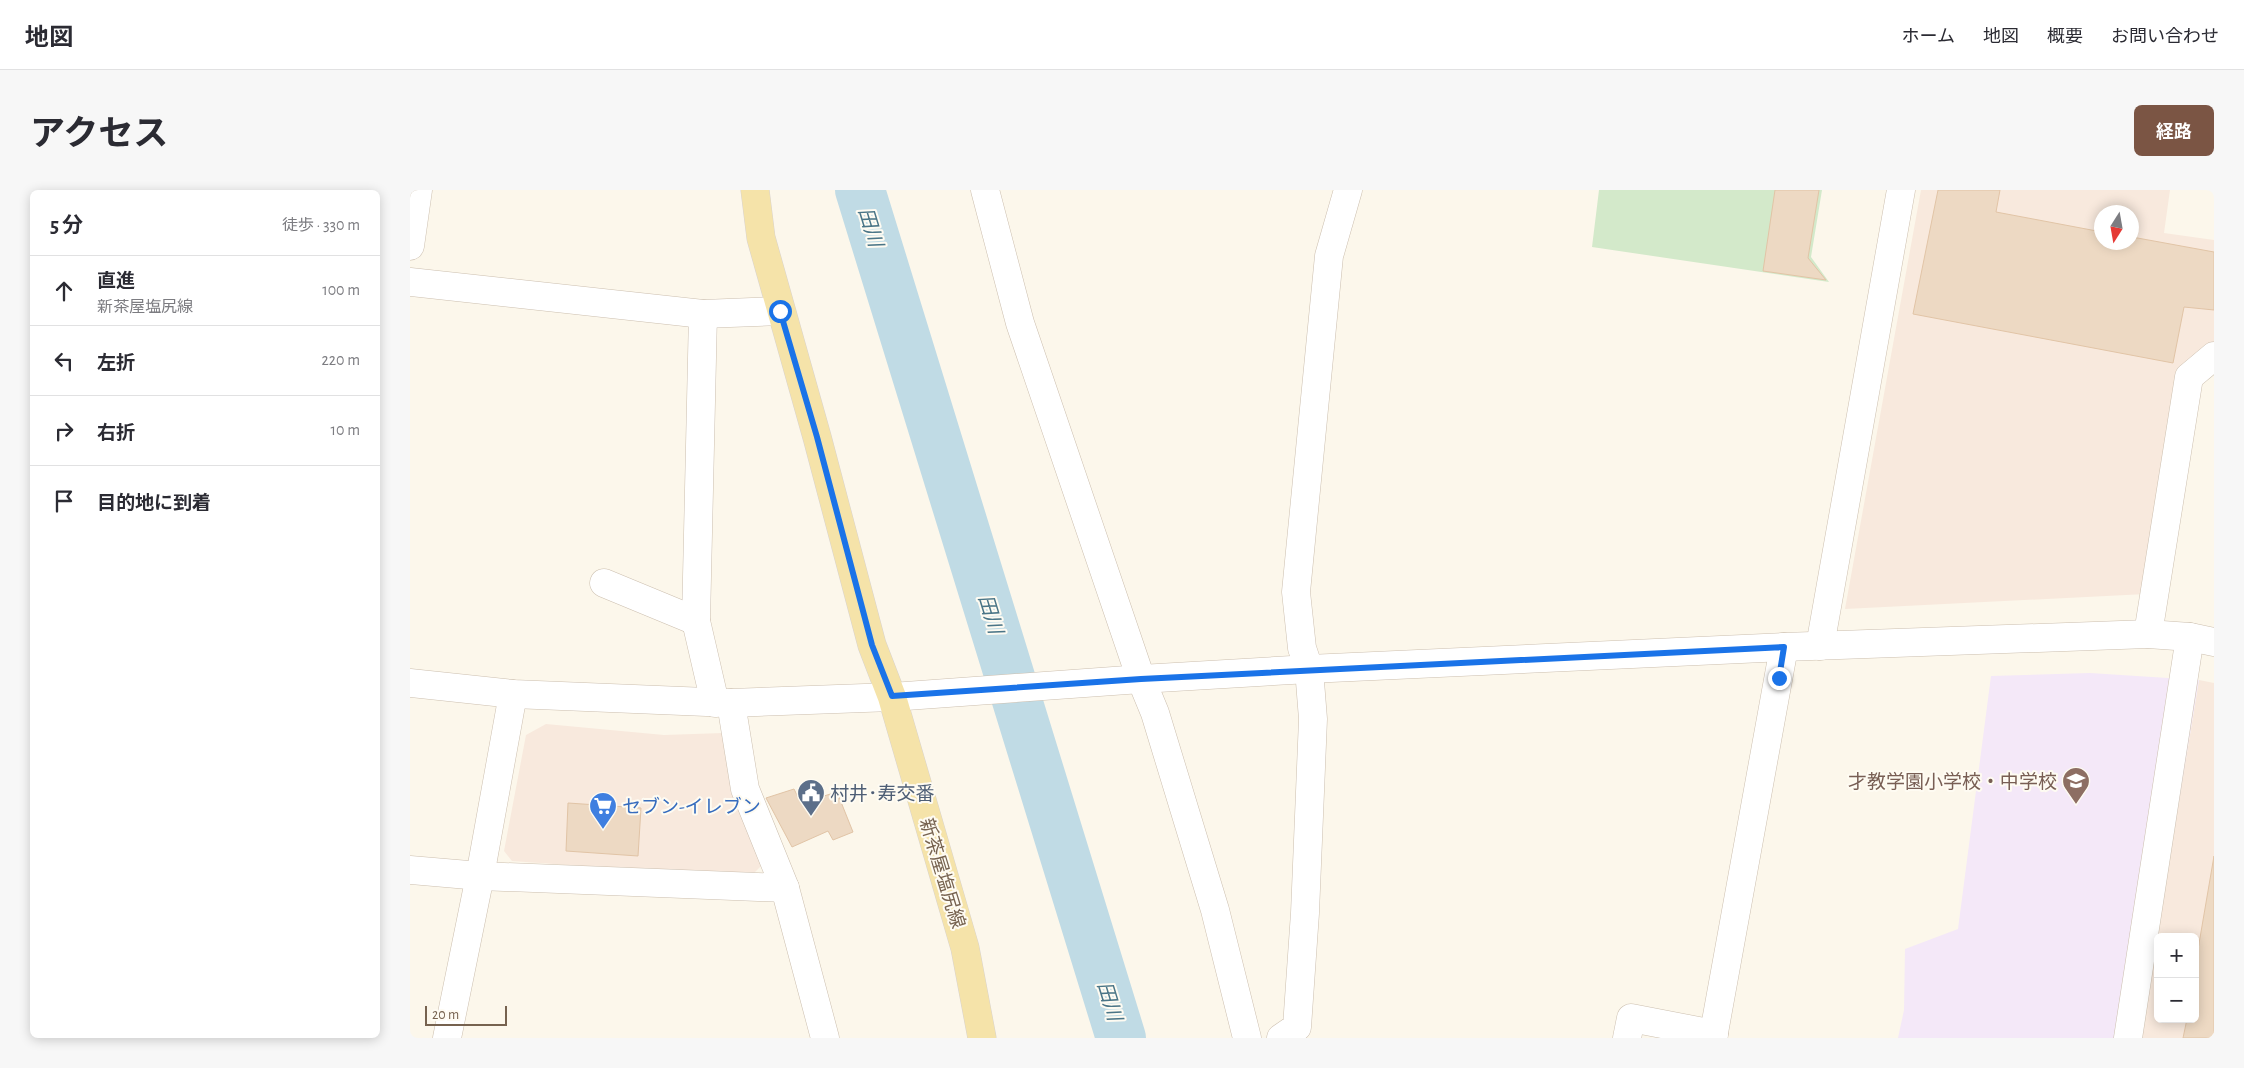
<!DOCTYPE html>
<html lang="ja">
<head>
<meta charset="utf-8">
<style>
  :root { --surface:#fff; --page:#f7f7f7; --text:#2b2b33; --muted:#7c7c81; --line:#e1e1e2; --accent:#7b5544 }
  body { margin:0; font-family:"Alegreya Sans","Noto Sans JP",sans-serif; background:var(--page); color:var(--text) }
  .controls { position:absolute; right:15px; bottom:15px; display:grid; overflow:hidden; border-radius:8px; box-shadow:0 2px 12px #0003 }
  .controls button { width:45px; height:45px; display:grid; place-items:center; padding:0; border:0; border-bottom:1px solid var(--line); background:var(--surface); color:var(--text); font:25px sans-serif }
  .compass { position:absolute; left:1684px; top:15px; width:45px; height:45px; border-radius:50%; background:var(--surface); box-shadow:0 2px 12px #0003; rotate:191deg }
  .scale { position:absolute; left:15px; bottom:12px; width:82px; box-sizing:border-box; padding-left:5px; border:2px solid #76624f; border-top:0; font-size:14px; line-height:18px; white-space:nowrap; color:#76624f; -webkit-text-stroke:4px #fefbf2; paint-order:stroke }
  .stop { position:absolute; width:15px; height:15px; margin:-11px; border:4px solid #1a73e8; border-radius:50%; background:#fff }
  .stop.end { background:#1a73e8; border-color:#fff; box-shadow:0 1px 5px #0008 }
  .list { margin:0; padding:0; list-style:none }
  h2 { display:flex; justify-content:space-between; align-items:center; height:65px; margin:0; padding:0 20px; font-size:21px }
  h2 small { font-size:16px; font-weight:400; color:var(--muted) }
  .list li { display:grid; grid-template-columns:32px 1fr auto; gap:15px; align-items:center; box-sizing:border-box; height:70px; padding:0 20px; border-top:1px solid var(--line) }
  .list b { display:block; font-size:19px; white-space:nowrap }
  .list p { margin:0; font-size:16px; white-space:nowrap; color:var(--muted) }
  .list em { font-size:16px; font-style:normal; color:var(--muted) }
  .icon { flex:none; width:28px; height:28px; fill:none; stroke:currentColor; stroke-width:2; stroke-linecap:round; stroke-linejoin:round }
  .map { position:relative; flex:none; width:1804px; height:848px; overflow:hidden; border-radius:8px }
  header { display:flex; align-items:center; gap:30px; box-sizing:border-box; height:70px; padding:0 25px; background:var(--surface); border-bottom:1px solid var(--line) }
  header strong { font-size:24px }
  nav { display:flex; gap:28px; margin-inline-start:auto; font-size:18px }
  .intro { display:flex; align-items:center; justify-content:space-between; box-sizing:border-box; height:120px; padding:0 30px }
  h1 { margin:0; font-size:35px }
  .button { padding:12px 22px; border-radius:8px; background:var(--accent); color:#fff; font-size:18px; font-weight:700 }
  main { display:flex; gap:30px; padding:0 30px }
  aside { flex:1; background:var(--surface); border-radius:8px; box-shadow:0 2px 12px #0003 }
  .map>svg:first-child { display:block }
  .commercial { fill:#f8e9dd; fill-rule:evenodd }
  .education { fill:#f4e8f8 }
  .green { fill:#d3e9ca }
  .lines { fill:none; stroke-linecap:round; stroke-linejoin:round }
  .river { stroke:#c0dbe5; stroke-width:50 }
  .building { fill:#edd9c3; stroke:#e1c4a6 }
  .minor-casing { stroke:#ccbfaf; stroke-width:29 }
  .major-casing { stroke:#d9d3ce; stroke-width:29 }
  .minor { stroke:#fff; stroke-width:28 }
  .major { stroke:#f5e3a9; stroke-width:28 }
  .route { stroke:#1a73e8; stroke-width:6 }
  .labels { text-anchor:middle; stroke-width:4; stroke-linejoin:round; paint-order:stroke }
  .education-label { font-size:19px; fill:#785e54; stroke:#fefbf2; text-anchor:end }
  .service-label { font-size:19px; fill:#4e5e75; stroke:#fefbf2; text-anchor:start }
  .shop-label { font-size:19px; fill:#366cbe; stroke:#fefbf2; text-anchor:start }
  .street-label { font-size:19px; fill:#76624f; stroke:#fefbf2 }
  .water-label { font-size:20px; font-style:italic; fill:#4a7587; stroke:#fefbf2 }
</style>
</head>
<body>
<header>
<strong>地図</strong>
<nav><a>ホーム</a><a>地図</a><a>概要</a><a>お問い合わせ</a></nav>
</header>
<div class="intro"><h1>アクセス</h1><a class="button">経路</a></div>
<main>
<aside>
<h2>5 分<small>徒歩 · 330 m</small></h2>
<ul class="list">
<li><svg class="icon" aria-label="ahead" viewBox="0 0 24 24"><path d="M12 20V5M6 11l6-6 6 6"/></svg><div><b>直進</b><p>新茶屋塩尻線</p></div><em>100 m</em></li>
<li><svg class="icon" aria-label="left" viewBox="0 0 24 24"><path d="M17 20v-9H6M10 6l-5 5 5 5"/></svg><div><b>左折</b></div><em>220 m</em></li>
<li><svg class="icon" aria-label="right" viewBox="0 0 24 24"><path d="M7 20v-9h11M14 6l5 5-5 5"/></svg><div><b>右折</b></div><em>10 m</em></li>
<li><svg class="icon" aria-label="arrive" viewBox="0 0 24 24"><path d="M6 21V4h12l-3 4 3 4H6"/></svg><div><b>目的地に到着</b></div></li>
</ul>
</aside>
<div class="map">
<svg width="1804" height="848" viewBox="0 0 1804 848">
  <rect width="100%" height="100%" fill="#fcf7eb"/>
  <g class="commercial">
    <path d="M1511 0H1760L1754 43 1804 50V153L1783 166 1736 404 1435 419ZM1692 22H1722V52H1692Z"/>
    <path d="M1789 490 1804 493V848H1730ZM1748 747H1785V829H1748Z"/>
    <path d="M136 534 254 545 313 543 354 673 343 684 227 680 102 671 94 661 116 545Z"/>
  </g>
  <path class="education" d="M1680 483 1789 490 1730 848H1488L1494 820 1495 759 1548 739 1581 486Z"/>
  <path class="green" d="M1189 0H1412L1401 67 1419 92 1182 57Z"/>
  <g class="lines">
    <path class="river" d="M450 0 711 848"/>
  </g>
  <g class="building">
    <path d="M1365 0H1409L1398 68 1416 90 1353 81Z"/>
    <path d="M1528 0H1590L1586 22 1692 42V52H1722V47L1804 62V120L1774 117 1763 173 1503 124Z"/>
    <path d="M384 599 391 613 427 602 443 642 423 650 418 641 382 657 356 608Z"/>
    <path d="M158 613 231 618 228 666 156 661Z"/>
    <path d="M1804 666V848H1773L1777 829H1785V777Z"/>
  </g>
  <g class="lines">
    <defs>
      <g id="minor">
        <path d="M575 0 610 133 731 489 745 523 805 720 837 848"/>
        <path d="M0 56 8 0"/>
        <path d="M0 92 293 124 370 121"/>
        <path d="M293 124 286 431 305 513"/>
        <path d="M194 393 286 431"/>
        <path d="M1738 444 1779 187 1804 166"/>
        <path d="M1410 456 1491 0"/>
        <path d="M0 493 103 504 321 513 482 507 731 489 899 479 1374 457 1738 444 1780 447 1804 452"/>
        <path d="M321 513 335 599 375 698 415 848"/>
        <path d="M0 680 70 686 375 698"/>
        <path d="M37 848 70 686 103 504"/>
        <path d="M871 848 887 837 895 723 903 529 899 479 892 458 886 402 919 66 938 0"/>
        <path d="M1217 848 1221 828 1304 844"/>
        <path d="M1303 848 1374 457"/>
        <path d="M1718 848 1780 447"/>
      </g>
      <path id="major" d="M345 0 351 48 407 247 462 455 482 507 555 758 572 848"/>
    </defs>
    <use href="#minor" class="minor-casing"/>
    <use href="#major" class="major-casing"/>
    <use href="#minor" class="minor"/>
    <use href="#major" class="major"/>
  </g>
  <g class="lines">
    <path class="route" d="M370 121 407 247 462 455 482 506 731 489 1374 457 1369 488"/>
  </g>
  <defs>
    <symbol id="school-pin" viewBox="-11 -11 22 30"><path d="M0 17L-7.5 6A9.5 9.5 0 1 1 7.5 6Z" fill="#8d6e63" stroke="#fefbf2"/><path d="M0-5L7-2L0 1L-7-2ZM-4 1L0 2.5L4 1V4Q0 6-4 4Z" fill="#fff"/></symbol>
    <symbol id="civic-pin" viewBox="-11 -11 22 30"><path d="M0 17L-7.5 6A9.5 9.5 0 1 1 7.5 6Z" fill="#5c6f8a" stroke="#fefbf2"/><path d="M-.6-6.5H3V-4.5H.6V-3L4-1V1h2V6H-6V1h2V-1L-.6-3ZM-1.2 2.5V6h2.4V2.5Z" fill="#fff"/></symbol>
    <symbol id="supermarket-pin" viewBox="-11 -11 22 30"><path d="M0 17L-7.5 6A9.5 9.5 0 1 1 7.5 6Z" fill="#3f7fe0" stroke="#fefbf2"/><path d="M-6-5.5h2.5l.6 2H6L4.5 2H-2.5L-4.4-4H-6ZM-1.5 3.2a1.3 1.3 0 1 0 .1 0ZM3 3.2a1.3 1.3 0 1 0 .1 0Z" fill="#fff"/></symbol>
  </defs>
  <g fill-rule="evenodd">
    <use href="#school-pin" x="1650" y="575" width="32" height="43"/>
    <use href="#civic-pin" x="385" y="587" width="32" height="43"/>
    <use href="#supermarket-pin" x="177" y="600" width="32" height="43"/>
  </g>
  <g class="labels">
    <g class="education-label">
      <text x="1647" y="598">才教学園小学校・中学校</text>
    </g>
    <g class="service-label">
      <text x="420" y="610">村井･寿交番</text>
    </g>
    <g class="shop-label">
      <text x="212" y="623">セブン-イレブン</text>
    </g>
    <g class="street-label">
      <text transform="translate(533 683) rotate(73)" y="7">新茶屋塩尻線</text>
    </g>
    <g class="water-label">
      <text transform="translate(461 37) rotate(73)" y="7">田川</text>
      <text transform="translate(581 424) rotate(73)" y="7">田川</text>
      <text transform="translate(700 811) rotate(73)" y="7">田川</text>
    </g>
  </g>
</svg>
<div class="controls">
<button>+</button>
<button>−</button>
</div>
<svg class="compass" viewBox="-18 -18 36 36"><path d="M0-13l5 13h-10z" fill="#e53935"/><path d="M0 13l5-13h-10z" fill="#7c7c81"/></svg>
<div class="scale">20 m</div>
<div class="stop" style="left:370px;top:121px"></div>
<div class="stop end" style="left:1369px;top:488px"></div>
</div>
</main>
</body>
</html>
